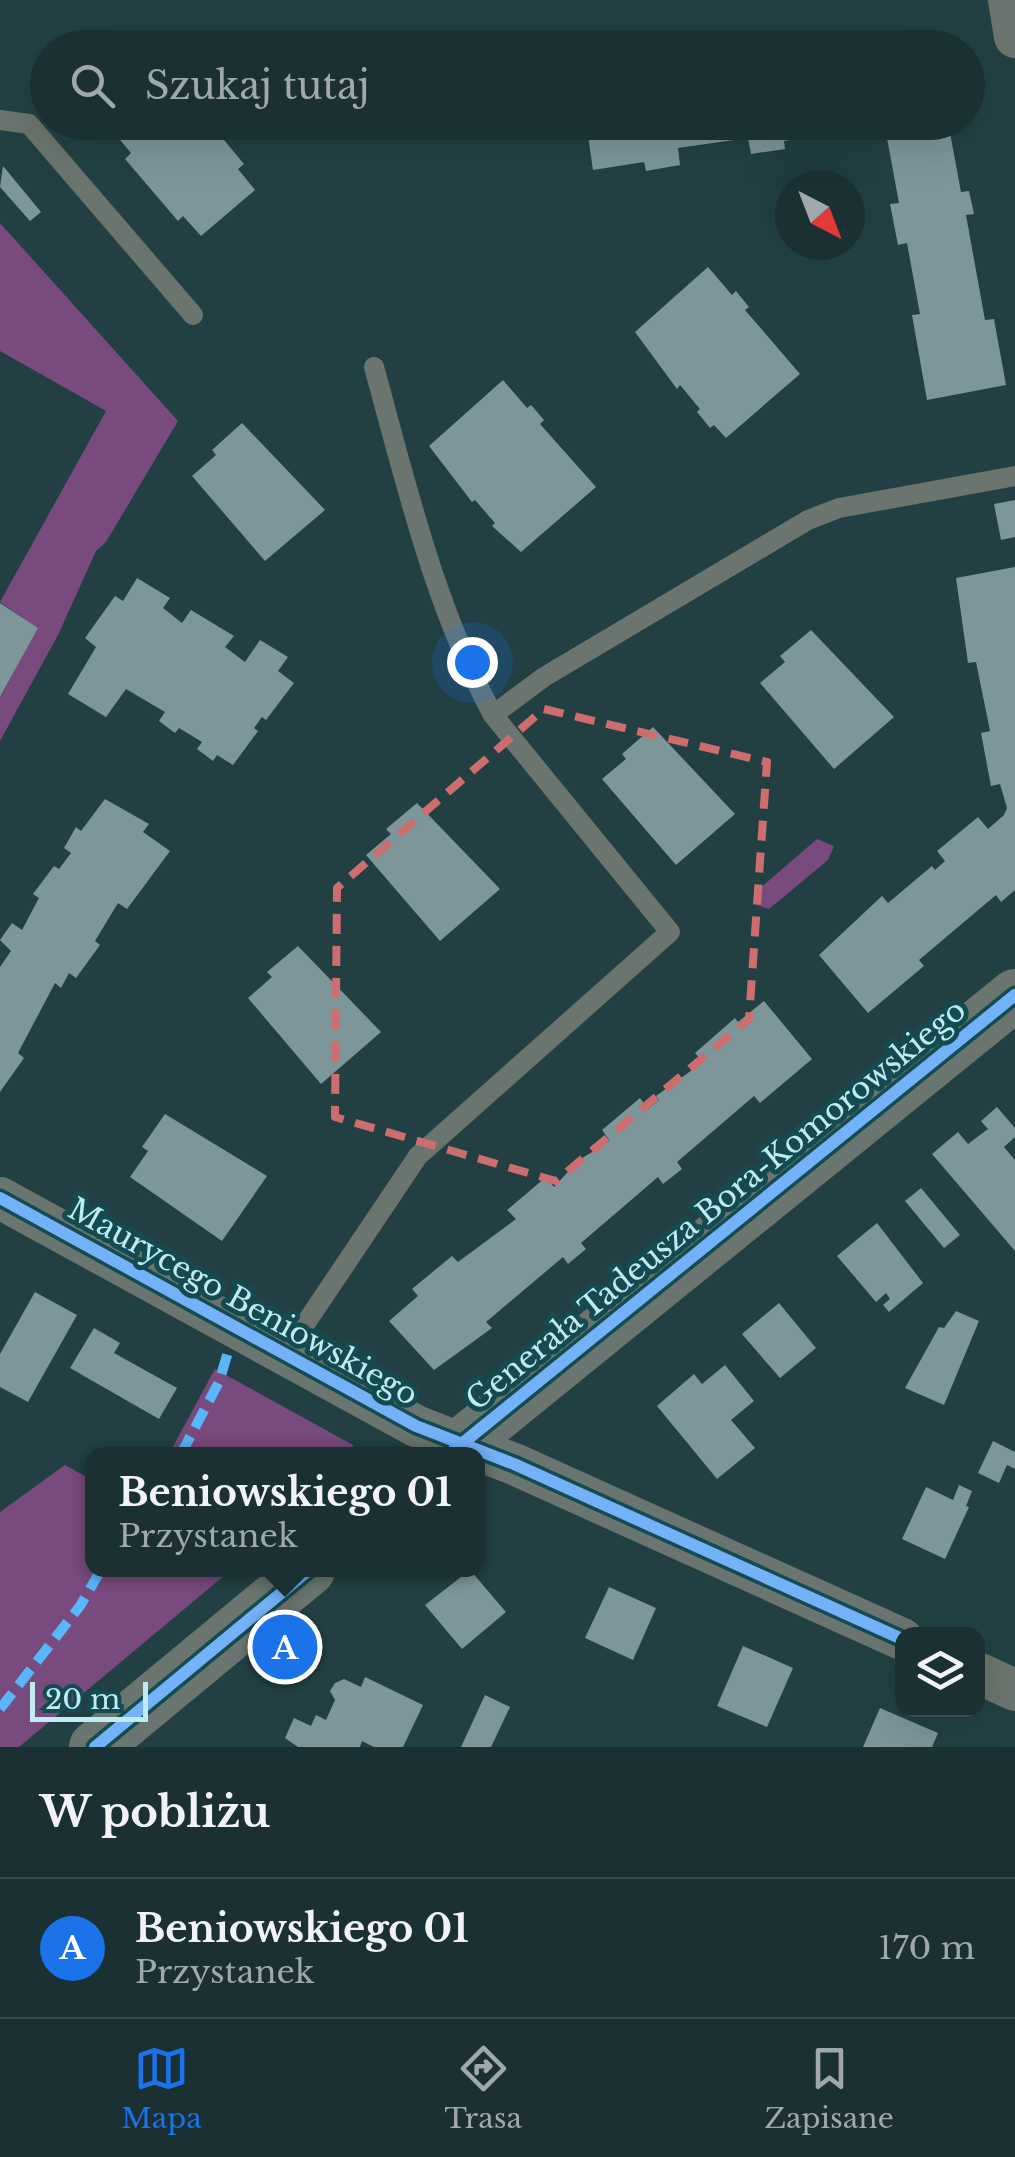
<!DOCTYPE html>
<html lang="pl">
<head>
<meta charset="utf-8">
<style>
  :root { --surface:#1a3032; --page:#273c3e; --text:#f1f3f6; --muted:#9fa9ac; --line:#384b4d; --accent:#1a73e8 }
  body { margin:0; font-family:"Libre Baskerville",serif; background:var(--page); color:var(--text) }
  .controls { position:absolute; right:30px; bottom:30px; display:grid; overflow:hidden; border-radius:20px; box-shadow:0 10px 40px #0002 }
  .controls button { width:90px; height:90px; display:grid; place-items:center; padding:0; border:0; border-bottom:2px solid var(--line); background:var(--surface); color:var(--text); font:50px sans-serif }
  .compass { position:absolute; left:775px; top:170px; width:90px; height:90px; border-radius:50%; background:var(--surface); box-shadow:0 10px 40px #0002; rotate:138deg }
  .scale { position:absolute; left:30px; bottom:25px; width:118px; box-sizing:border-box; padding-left:10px; border:5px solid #bfecf2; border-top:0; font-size:28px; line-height:35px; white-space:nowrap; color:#bfecf2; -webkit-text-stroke:8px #144b51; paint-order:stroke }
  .you { position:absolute; left:472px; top:662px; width:35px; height:35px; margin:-25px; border:8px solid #fff; border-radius:50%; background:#1a73e8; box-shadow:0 0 0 15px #1a73e833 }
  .badge { display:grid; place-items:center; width:65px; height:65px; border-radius:50%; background:var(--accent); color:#fff; font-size:32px; font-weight:700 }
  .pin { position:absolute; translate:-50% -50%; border:5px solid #fff; box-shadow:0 2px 10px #0006 }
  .popup { position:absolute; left:85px; top:1447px; width:400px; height:130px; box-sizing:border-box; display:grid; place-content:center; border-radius:20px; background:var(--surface); filter:drop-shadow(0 2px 8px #0005); font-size:32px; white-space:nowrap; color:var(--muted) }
  .popup b { font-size:38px; color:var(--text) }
  .popup::after { content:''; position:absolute; left:50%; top:100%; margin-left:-20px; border:20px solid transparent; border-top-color:var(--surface) }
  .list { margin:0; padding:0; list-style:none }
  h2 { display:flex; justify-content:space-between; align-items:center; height:130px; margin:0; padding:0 40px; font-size:42px }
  h2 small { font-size:32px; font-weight:400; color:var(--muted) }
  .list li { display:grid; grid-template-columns:65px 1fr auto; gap:30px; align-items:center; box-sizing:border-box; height:140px; padding:0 40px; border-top:2px solid var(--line) }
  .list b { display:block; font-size:38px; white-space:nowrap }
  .list p { margin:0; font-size:32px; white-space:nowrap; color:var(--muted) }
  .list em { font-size:32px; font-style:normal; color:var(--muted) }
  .icon { flex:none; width:55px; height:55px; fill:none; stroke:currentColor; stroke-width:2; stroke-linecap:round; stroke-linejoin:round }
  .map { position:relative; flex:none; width:1015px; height:1747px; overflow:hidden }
  .search { position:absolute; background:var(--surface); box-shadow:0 10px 40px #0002; left:30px; right:30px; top:30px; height:110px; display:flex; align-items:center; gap:25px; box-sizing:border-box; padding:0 35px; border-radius:55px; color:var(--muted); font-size:38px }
  .sheet { height:270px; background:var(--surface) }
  nav { display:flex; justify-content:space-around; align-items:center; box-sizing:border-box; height:140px; border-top:2px solid var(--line); background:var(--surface); font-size:28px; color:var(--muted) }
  nav a { display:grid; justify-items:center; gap:5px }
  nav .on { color:var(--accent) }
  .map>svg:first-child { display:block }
  .green { fill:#784a7d }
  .building { fill:#7c9699 }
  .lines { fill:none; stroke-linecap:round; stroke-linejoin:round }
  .service { stroke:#69756e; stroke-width:20 }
  .minor { stroke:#69756e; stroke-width:42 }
  .tertiary { stroke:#69756e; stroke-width:52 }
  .quiet { stroke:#59b6f9; stroke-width:10; stroke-dasharray:20 10; stroke-linecap:butt }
  .cycleway-casing { stroke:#144b51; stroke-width:19 }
  .cycleway { stroke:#73b2f8; stroke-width:12 }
  .marked { fill:none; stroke:#ce6d6f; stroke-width:8; stroke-dasharray:20 12; stroke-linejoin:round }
  .labels { text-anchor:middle; stroke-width:10; stroke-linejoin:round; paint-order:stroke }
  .street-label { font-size:30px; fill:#bfecf2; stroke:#144b51 }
</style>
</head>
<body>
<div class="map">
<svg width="1015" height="1747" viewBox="0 0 1015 1747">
  <rect width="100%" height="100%" fill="#224043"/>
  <g class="green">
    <path d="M0 223 178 421 106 542 96 551 58 635 0 741V698L37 628 0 602 106 411 0 351Z"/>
    <path d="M817 839 834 846 828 860 769 909 754 904 758 890Z"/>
    <path d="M215 1369 353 1445 351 1454H169Z"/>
    <path d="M65 1465 92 1480V1570H231L19 1747H0V1512Z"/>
  </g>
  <g class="building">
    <path d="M105 122H209L244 164 238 169 255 190 201 236 183 216 178 221 125 159 131 153Z"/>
    <path d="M586 122H832V125L802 130 803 138 784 141 785 149 751 154 748 138 678 148 680 165 646 171 644 162 593 170Z"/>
    <path d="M884 122H948L961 192 969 191 974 214 966 215 985 320 994 319 1006 385 927 400 912 315 920 314 907 243 898 245 890 204 899 203Z"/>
    <path d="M3 166 41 212 30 221 0 187Z"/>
    <path d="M708 267 732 295 736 291 749 307 745 310 800 374 726 438 714 425 710 428 697 412 700 409 680 385 677 389 635 332Z"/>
    <path d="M503 380 527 408 531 405 544 420 540 424 596 487 521 552 492 526 495 523 475 500 472 502 429 446Z"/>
    <path d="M242 423 325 510 265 561 192 476 216 455 212 450Z"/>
    <path d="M1015 500V537L1001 540 994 504Z"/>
    <path d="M1015 567V890L1001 902 996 895 919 960 924 966 868 1013 819 955 882 896 888 903 932 866 935 870 945 861 937 851 978 817 988 829 1004 815 1007 808 1000 784 991 786 981 733 990 731 976 662 968 663 956 578Z"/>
    <path d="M137 578 170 598 163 608 182 623 191 610 234 636 225 647 245 662 260 640 288 657 278 671 294 683 266 720 262 717 254 728 258 731 233 765 217 755 213 761 197 749 202 742 179 728 175 733 159 721 165 712 126 689 106 717 68 694 96 647 85 638 115 596 123 601Z"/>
    <path d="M0 603 38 628 0 697Z"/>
    <path d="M811 630 894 717 834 769 760 683 785 662 780 656Z"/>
    <path d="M653 727 735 814 676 865 602 779 626 759 622 754Z"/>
    <path d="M105 799 149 824 143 832 170 851 127 909 118 903 95 941 100 945 76 978 69 973 61 988 55 983 18 1053 24 1058 0 1092V967L11 951 0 940 12 923 22 930 39 898 33 894 54 866 59 869 71 853 64 848 76 827 81 831Z"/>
    <path d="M417 803 500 889 440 941 366 855 391 834 386 829Z"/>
    <path d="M298 946 381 1032 321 1084 248 998 272 977 267 972Z"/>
    <path d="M764 1001 812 1059 760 1103 754 1096 677 1162 682 1169 663 1184 658 1177 581 1243 586 1249 568 1264 563 1257 486 1322 492 1328 434 1370 389 1321 418 1296 412 1289 452 1256 458 1262 516 1219 507 1210 546 1177 554 1187 579 1160 610 1141 602 1130 640 1098 648 1109 659 1100 656 1096 703 1062 695 1053 735 1018 738 1022Z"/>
    <path d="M997 1107 1015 1128V1137L1004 1147 1015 1160V1251L932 1154 958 1132 968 1144 988 1129 981 1121Z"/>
    <path d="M165 1114 267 1176 222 1241 130 1177 148 1151 142 1147Z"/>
    <path d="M921 1188 960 1235 944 1248 905 1201Z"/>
    <path d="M877 1223 923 1283 889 1312 883 1305 890 1299 886 1293 876 1302 837 1256Z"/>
    <path d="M35 1292 77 1315 28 1402 0 1387V1354Z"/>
    <path d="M779 1303 816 1348 780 1378 742 1334Z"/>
    <path d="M956 1311 979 1321 944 1405 905 1388 939 1327 944 1328Z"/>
    <path d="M94 1328 120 1343 114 1353 177 1388 159 1419 70 1368Z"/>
    <path d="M725 1365 754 1401 731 1420 755 1448 717 1479 657 1406 694 1374 702 1384Z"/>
    <path d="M993 1441 1015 1452V1469L1007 1465 999 1483 978 1473Z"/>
    <path d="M959 1485 972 1491 966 1506 969 1507 945 1559 902 1539 926 1487 953 1500Z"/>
    <path d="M470 1570 506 1612 462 1649 425 1605Z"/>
    <path d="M609 1587 656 1608 633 1660 585 1638Z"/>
    <path d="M743 1646 793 1668 767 1727 717 1706Z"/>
    <path d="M365 1677 423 1705 403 1747H374L362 1741 360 1747H298L285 1738 294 1718 311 1726 316 1715 326 1720 335 1700 330 1691 335 1683 344 1679 361 1687Z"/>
    <path d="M485 1695 510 1707 491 1747H461Z"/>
    <path d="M880 1708 938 1733 932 1747H863Z"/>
  </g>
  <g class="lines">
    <g class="service">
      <path d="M0 120 29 124 193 315"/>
      <path d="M374 367C407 487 434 605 493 715"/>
      <path d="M285 1354 418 1156 670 932 493 715 544 677 808 520 839 508 1015 476"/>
    </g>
    <g class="minor">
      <path d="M1009 0 1015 37"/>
      <path d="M0 1198 416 1426 514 1464 902 1639"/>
      <path d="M978 1673 1015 1690"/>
    </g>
    <g class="tertiary">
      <path d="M449 1454 1015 995"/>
      <path d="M95 1747 309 1570"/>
    </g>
    <g class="quiet">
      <path d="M181 1454 219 1382 228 1352"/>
      <path d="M0 1709 80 1606 101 1570"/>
    </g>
    <defs>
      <g id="cycleway">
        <path d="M0 1198 416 1426 514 1464 902 1639"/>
        <path d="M453 1451 1015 995"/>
        <path d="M95 1747 309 1570"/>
      </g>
    </defs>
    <use href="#cycleway" class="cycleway-casing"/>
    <use href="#cycleway" class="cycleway"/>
  </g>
  <path class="marked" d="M544 709 767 762 749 1019 556 1181 335 1117 337 888Z"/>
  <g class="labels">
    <g class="street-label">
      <text transform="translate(716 1205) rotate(-39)" y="10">Generała Tadeusza Bora-Komorowskiego</text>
      <text transform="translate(243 1302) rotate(29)" y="10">Maurycego Beniowskiego</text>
    </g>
  </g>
</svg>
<div class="controls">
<button><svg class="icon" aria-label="layers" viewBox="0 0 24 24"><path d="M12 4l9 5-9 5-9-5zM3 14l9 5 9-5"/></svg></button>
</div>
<svg class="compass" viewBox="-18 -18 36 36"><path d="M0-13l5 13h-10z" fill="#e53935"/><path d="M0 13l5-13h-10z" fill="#9fa9ac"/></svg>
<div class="scale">20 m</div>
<div class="you"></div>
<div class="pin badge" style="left:285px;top:1647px">A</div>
<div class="popup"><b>Beniowskiego 01</b>Przystanek</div>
<div class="search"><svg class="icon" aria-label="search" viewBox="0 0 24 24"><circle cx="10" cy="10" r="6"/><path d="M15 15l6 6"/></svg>Szukaj tutaj</div>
</div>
<section class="sheet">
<h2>W pobliżu<small></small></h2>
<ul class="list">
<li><span class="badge">A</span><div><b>Beniowskiego 01</b><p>Przystanek</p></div><em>170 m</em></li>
</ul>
</section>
<nav>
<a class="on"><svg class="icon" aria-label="map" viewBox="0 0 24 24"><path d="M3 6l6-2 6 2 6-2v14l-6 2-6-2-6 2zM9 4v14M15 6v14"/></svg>Mapa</a>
<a><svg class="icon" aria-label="directions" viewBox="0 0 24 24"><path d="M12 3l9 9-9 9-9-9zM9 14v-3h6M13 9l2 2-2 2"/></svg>Trasa</a>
<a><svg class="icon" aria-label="saved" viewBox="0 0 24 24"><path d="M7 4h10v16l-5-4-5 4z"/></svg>Zapisane</a>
</nav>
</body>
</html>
